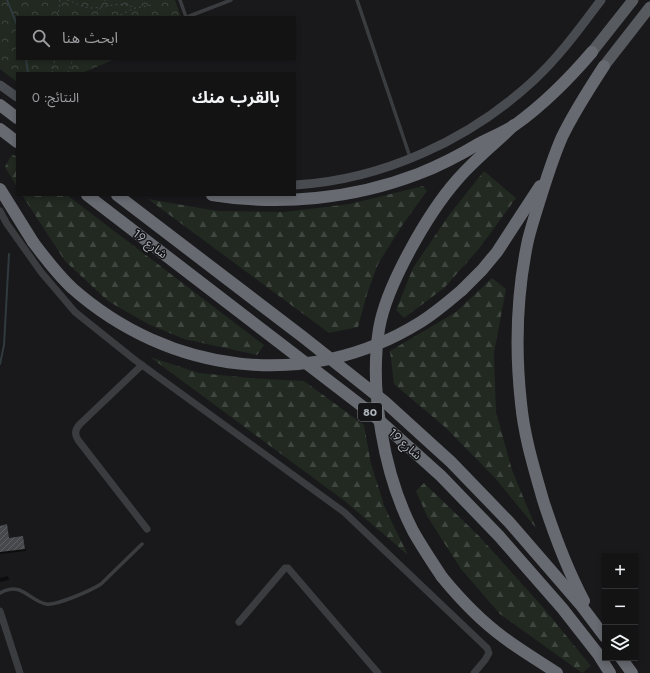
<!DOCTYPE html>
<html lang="ar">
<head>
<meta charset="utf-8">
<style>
  :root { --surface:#131314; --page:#1c1c1d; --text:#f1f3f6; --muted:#9d9ea0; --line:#323234 }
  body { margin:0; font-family:Jost,"Noto Sans Arabic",sans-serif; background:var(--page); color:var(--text); direction:rtl }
  .controls { position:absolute; right:12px; bottom:12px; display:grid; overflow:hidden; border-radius:0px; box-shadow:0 2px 6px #0003 }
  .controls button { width:36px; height:36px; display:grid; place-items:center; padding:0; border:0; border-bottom:1px solid var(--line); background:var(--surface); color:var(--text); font:20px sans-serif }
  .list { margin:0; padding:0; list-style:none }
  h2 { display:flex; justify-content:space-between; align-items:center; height:52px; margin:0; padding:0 16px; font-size:17px }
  h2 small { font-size:13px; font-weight:400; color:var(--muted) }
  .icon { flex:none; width:22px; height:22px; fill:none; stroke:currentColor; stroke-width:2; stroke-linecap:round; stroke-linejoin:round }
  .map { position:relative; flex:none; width:650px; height:673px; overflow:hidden; direction:ltr }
  .search { position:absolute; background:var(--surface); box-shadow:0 2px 6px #0003; left:16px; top:16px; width:280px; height:44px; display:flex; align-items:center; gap:10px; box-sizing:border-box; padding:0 14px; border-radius:0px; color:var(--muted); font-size:15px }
  .panel { position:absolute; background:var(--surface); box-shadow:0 2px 6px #0003; left:16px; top:72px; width:280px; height:124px; border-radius:0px; direction:rtl }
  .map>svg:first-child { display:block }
  .forest { fill:url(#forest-firs) }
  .park { fill:url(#park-crowns) }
  .shadow { fill:#0007 }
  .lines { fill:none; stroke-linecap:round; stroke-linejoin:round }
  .stream { stroke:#303a3f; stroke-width:2 }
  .building { fill:url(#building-hatch) }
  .path { stroke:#404347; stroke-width:1; stroke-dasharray:2 3; stroke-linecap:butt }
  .lane { stroke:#3a3c40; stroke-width:3.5 }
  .street { stroke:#3a3c40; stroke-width:7 }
  .secondary { stroke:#484b50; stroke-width:9 }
  .primary { stroke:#575a5f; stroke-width:11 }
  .highway { stroke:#676b71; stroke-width:12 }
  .highway-bridge { stroke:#676b71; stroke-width:12 }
  .labels { text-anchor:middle; stroke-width:3; stroke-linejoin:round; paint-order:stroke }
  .shield { fill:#141416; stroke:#7e8389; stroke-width:1 }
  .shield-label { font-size:11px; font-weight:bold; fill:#acb3ba }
  .street-label { font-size:12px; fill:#acb3ba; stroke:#141416 }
</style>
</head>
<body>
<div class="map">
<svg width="650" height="673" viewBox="0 0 650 673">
  <defs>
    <pattern id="forest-firs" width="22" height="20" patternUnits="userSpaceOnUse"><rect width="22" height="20" fill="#212921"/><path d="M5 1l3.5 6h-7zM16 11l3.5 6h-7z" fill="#3f463f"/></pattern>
    <pattern id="park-crowns" width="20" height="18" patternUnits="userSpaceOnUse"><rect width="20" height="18" fill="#212921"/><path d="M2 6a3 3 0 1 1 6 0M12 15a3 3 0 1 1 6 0" fill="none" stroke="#3f463f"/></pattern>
    <pattern id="building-hatch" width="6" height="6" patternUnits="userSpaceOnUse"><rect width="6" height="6" fill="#46484b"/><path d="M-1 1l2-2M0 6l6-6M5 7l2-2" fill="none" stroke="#5e6063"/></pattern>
  </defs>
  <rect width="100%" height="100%" fill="#19191b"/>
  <g class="forest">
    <path d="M12 154 17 157V187L5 167Z"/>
    <path d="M484 171 516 198 478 250 444 288 404 318 396 310 413 268 449 215Z"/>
    <path d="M423 186 427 191 403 224 378 264 367 294 358 327 329 333 148 199 217 211 284 212 350 204Z"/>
    <path d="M22 195H67L264 345 257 355 184 339 148 324 108 301 65 261Z"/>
    <path d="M492 278 506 289 494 353 496 412 512 470 536 528 495 478 446 428 394 384 390 351 456 312Z"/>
    <path d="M150 357 199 373 250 378 304 381 364 425 371 464 385 508 408 555 346 502Z"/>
    <path d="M424 483 479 536 541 605 591 666 582 673 500 614 461 569 427 516 416 491Z"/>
  </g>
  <path class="park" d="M0 0H175L181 17H17V59H115L82 73H17V82L0 69Z"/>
  <g class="shadow">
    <path d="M23 537 26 551 0 554V540Z"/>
    <path d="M8 576 9 580 0 582V578Z"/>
  </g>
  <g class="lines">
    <g class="stream">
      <path d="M7 0 17 25"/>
      <path d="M26 59 28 73"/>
      <path d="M0 364 4 345 9 254"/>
    </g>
  </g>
  <path class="building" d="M7 524 9 538 23 536 25 549 0 552V526Z"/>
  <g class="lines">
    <g class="path">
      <path d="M67 0C75 2 82 8 91 8 107 8 120 0 135 8"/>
      <path d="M58 17 60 0"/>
      <path d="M93 17 102 6 105 0"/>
      <path d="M116 17 135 8 152 5"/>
      <path d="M52 73 55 59"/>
      <path d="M68 73 73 59"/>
    </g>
    <g class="lane">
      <path d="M180 0 186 17"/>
      <path d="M357 0 410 157"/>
      <path d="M187 17 231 0"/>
      <path d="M0 593C22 581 28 600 46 604 56 606 92 590 101 584L142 544"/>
    </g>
    <g class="street">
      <path d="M0 211 7 224 41 272 75 312 135 360 344 512 487 648 489 653 485 660 474 673"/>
      <path d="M142 365 80 424C75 429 74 434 78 440L147 529"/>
      <path d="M0 611 20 673"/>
      <path d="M239 622 285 568H288L378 673"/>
    </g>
    <g class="secondary">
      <path d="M0 85 17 97"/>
      <path d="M295 185C382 180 469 140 533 81 559 57 580 28 601 0"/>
    </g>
    <g class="primary">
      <path d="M592 52 633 0"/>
      <path d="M604 66 650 7"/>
    </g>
    <g class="highway">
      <path d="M0 105 17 118"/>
      <path d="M0 129 17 142"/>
      <path d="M0 189 33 242"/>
      <path d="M87 195 371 413 441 476 499 536 562 608 598 654 610 673"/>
      <path d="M117 195 303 337 385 402 451 462 509 522 580 604 605 637"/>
      <path d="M212 195C280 206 353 199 418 174 439 166 460 155 480 143 492 137 504 132 515 125 544 104 569 79 592 52"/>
      <path d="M462 290 482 270 497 252 540 186"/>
      <path d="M442 577C460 599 480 620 503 637 520 650 539 661 557 673"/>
      <path d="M584 601C567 569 554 534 543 500 534 468 524 436 521 403 515 349 517 292 528 240 532 224 537 209 542 193 548 174 554 155 562 137 574 112 589 89 604 66"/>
      <path d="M621 658 632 673"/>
    </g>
    <g class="highway-bridge">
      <path d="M33 242C45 258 57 274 72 288 169 374 307 392 419 323 434 314 448 302 462 290"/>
      <path d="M442 577C432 562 422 547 413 531 384 475 369 391 379 329 386 286 428 213 457 180 474 160 495 144 514 125"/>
    </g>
  </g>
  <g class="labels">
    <rect class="shield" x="358" y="403" width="24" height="18" rx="3"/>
    <g class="shield-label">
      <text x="370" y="416">80</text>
    </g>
    <g class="street-label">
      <text transform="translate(150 244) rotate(37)" y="4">شارع 19</text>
      <text transform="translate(405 444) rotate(42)" y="4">شارع 19</text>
    </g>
  </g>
</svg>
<div class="controls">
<button>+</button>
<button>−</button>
<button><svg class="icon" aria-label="layers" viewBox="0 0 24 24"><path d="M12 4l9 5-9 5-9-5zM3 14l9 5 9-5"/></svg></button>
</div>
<div class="search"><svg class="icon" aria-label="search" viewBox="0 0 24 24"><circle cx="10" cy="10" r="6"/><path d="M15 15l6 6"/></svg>ابحث هنا</div>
<section class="panel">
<h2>بالقرب منك<small>النتائج: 0</small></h2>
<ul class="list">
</ul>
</section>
</div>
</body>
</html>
